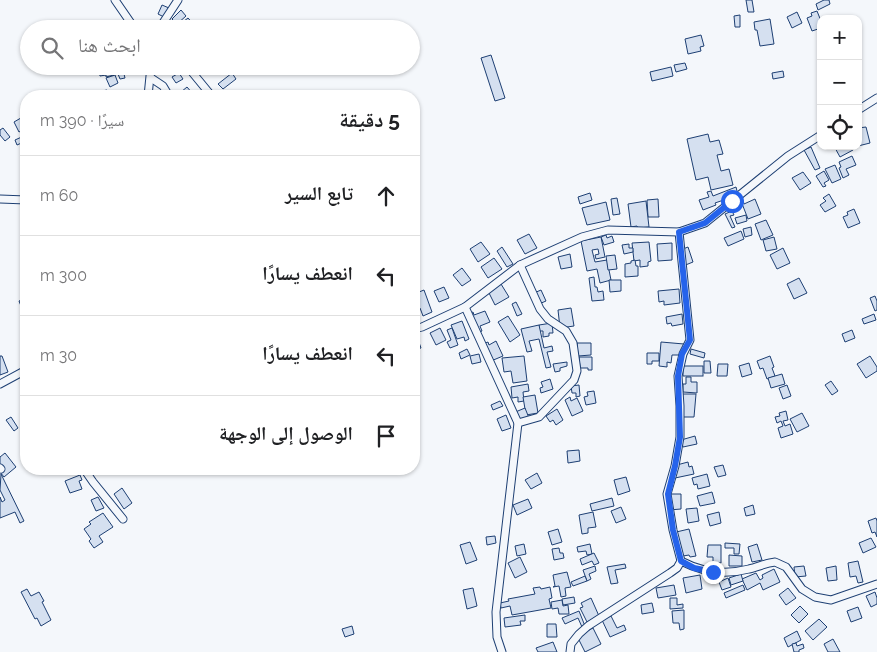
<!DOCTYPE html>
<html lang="ar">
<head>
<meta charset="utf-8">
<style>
  :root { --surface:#fff; --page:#f2f2f2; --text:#202124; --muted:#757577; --line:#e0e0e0 }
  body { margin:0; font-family:Raleway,"Noto Naskh Arabic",sans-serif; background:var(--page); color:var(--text); direction:rtl }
  .controls { position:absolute; right:15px; top:15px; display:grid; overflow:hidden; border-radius:10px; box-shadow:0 1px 4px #0004 }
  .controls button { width:45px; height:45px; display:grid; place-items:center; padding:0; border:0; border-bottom:1px solid var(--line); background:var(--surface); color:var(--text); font:25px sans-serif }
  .stop { position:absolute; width:15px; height:15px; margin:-11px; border:4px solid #2563eb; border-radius:50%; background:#fff }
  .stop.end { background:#2563eb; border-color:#fff; box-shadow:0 1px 5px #0008 }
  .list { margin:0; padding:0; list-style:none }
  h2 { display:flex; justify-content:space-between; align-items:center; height:65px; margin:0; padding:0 20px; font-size:21px }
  h2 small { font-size:16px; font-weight:400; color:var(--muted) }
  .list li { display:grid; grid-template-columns:32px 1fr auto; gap:15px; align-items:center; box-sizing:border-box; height:80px; padding:0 20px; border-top:1px solid var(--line) }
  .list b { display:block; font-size:19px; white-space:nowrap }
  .list em { font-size:16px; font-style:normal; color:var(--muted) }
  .icon { flex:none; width:28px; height:28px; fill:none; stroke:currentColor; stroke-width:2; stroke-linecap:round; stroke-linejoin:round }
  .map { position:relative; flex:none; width:877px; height:652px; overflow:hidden; direction:ltr }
  .search { position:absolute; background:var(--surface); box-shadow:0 1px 4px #0004; left:20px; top:20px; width:400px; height:55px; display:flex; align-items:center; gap:12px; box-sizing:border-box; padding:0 18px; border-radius:28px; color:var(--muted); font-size:19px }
  .panel { position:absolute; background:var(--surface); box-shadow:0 1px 4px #0004; left:20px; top:90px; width:400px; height:385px; border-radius:20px; direction:rtl }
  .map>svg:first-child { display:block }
  .building { fill:#d5e0f0; stroke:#1d3f73 }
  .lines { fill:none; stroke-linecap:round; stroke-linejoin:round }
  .street-casing { stroke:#1d3f73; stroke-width:9 }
  .street { stroke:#f4f7fb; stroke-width:7 }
  .route { stroke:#2563eb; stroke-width:6 }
</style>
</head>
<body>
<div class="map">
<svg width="877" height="652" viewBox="0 0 877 652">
  <rect width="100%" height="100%" fill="#f4f7fb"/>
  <g class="building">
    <path d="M746 0H752L754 12H748Z"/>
    <path d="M824 0H829L830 4 818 10 816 4Z"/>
    <path d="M162 5 169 8 164 17 158 14Z"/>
    <path d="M181 10 186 16 177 24 172 19Z"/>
    <path d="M817 11 821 21V28L812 31 807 18 812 16 811 13Z"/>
    <path d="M797 12 802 23 792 28 787 17Z"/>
    <path d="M740 15V27H735L734 16Z"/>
    <path d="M188 18 195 26 192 29 189 26 183 29 179 25Z"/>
    <path d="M770 19 774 44 760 46 757 30H755L754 22Z"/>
    <path d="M701 35 704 46 700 47 701 51 688 54 685 39Z"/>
    <path d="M491 55 505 98 495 101 481 58Z"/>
    <path d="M685 63 687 69 676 72 674 65Z"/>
    <path d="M103 66H122L125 78 120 79 118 74 106 77V75L100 76 98 67Z"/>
    <path d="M671 67 673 76 652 81 650 72Z"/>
    <path d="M783 71 784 77 773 79 772 73Z"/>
    <path d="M179 73 183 79 176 83 172 77Z"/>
    <path d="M232 73 236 79 223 89 218 84Z"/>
    <path d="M115 75 118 83 110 87 106 78Z"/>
    <path d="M187 87 193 94 191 96H184L181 92Z"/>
    <path d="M107 90 108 96H92L91 93Z"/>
    <path d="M26 115V128L19 132 14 122Z"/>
    <path d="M866 127 870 143 858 146V128Z"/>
    <path d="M3 128 10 137 5 141 0 135V130Z"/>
    <path d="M708 134 710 142 719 140 723 154 717 155 721 171 729 169 733 185 711 190 708 177 696 180 687 139Z"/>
    <path d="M26 135V141L17 145 15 140Z"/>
    <path d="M834 146H851L853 150 840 157Z"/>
    <path d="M811 147 820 168 815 170 804 150Z"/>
    <path d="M852 156 856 165 846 169 849 175 843 178 839 168 841 167 839 162Z"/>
    <path d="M835 165 841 179 832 183 825 169Z"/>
    <path d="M824 171 829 180 824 183 826 186 823 187 816 176Z"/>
    <path d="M803 172 811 183 800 190 792 178Z"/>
    <path d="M736 187 738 195 715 203 716 205 703 210 699 200 709 197 707 192 711 191 713 196Z"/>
    <path d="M590 193 592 200 580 204 578 197Z"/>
    <path d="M829 194 836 206 825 212 820 205 826 201 823 198Z"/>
    <path d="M617 198 620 214 613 215 611 199Z"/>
    <path d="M658 199 659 217H648L647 200Z"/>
    <path d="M755 199 761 214 748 219 741 201 743 200 744 204Z"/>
    <path d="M646 201 649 227 638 228 637 226 631 227 628 204Z"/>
    <path d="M606 202 610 220 587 225 582 208Z"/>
    <path d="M854 209 860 223 848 228 843 217 848 215 847 212Z"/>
    <path d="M732 211 734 215 730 216 735 227 732 228 725 214Z"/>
    <path d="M746 215 747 221 737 224 735 218Z"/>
    <path d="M766 220 773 235 761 240 755 224Z"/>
    <path d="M751 227 752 235 745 237 743 229Z"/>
    <path d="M741 231 744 239 728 246 724 238Z"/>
    <path d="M529 234 537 248 525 254 517 240Z"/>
    <path d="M606 235 607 238 612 236 614 242 604 245 601 237Z"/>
    <path d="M601 237 605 257 596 259 595 255 599 254 598 249 592 250 595 262 607 260 611 280 600 283 597 269 587 271 581 241Z"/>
    <path d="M774 237 777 249 766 251 763 240Z"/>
    <path d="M481 242 490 254 478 262 470 249Z"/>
    <path d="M649 242 651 261 648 262V266L640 267V260L634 261 632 243Z"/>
    <path d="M672 243V260L658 261 657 244Z"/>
    <path d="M629 244V248H633V252L624 254 622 245Z"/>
    <path d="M502 247 513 264 507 267 497 251Z"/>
    <path d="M688 247 693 262 683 266 680 258 685 256 683 249Z"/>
    <path d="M783 248 790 263 777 269 770 255Z"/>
    <path d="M570 254 572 267 561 269 558 257Z"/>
    <path d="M615 255 617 269 608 270 606 256Z"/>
    <path d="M494 258 502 269 488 278 481 267Z"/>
    <path d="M635 260 636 266H638V276L625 277V264L631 263V261Z"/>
    <path d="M462 268 471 280 462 286 453 275Z"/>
    <path d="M594 277 595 287H597L598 292 603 291 604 300 592 301 589 278Z"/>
    <path d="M799 278 807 293 794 299 787 284Z"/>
    <path d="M609 280H621V291L610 292Z"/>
    <path d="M501 284 509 297 495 305 488 291Z"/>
    <path d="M444 287 449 298 439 302 434 291Z"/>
    <path d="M679 289 680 303 664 305V301L659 302 658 291Z"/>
    <path d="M424 290 432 312 423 316 420 308 416 309 414 304V294Z"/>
    <path d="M541 290 546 301 539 304 534 293Z"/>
    <path d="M875 296 877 301V310L875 311 870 298Z"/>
    <path d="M26 298V310L23 311 19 301Z"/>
    <path d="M516 302 522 314 517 316 512 304Z"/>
    <path d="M571 308 574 326 560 328 558 310Z"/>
    <path d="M485 311 490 322 480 326 482 331 476 334 468 314 473 312 474 315Z"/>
    <path d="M682 314 683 324 672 326 671 323 667 324 666 317Z"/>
    <path d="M874 314 876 320 864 324 862 319Z"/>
    <path d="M508 316 520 335 510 342 498 322Z"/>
    <path d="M462 321 469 339 465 341 464 337 457 339 451 325Z"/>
    <path d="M552 323 553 333H549V336L543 337V331H539V325Z"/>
    <path d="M539 325 544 348 552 346 553 351 547 352 551 367 546 368 539 339 529 341 532 351 527 352 521 329Z"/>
    <path d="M440 328 446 340 436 345 430 333Z"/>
    <path d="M452 328 458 345 450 348 447 342 451 340 447 330Z"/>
    <path d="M852 330 855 338 845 342 842 334Z"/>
    <path d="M416 334 421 348 414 350V335Z"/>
    <path d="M496 341 503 356 491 361 483 344 488 342 489 345Z"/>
    <path d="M661 342 684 344 683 355H672L671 363 667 362V367L659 366Z"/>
    <path d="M577 343H591V355L578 356Z"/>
    <path d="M467 349 470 355 461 359 459 353Z"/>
    <path d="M691 349 705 353 704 358 690 354Z"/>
    <path d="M647 353H659V361H652V364H647Z"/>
    <path d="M479 354 481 362 472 364 470 356Z"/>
    <path d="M0 356H2L8 372 0 375Z"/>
    <path d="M524 356 527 381 513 383 511 371 504 372 502 358Z"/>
    <path d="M770 356 774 367 772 368 775 376 767 379 763 368 760 369 757 361Z"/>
    <path d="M870 356 877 367V371L866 378 857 364Z"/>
    <path d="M579 357H592V370H588V368H580Z"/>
    <path d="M704 361H710L711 373H704Z"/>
    <path d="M567 362V366L560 368V371L555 372 553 364Z"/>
    <path d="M749 363 752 374 742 377 739 366Z"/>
    <path d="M718 364H728L727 376H717Z"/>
    <rect x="683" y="366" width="20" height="10"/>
    <path d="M782 374 785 384 771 388 768 378Z"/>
    <path d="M686 377H691V382H697V393L683 392V384H686Z"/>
    <path d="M550 379 553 389 541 393 540 388 543 387 541 382Z"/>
    <path d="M831 381 838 391 832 395 825 385Z"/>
    <path d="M528 384 529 391 523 392 524 401 518 402V397L512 398 511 387Z"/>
    <path d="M579 385 580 396 576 397V393H572L571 386Z"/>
    <path d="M787 385 791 396 783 399 779 388Z"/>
    <path d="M594 391 596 403 586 405 584 397 588 396 587 392Z"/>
    <path d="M681 394H696L694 417H680Z"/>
    <path d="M535 395 538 413 526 415 523 397Z"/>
    <path d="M570 397 571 401 577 398 583 411 572 416 565 400Z"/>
    <path d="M500 401 503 406 493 410 491 405Z"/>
    <path d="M525 408 529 418 518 423 513 413Z"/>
    <path d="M557 409 563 420 556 425 553 420 550 422 546 416Z"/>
    <path d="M786 411 788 420 783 421 785 426 790 424 793 434 781 438 778 428 783 426 781 421 777 423 775 417 780 416 779 413Z"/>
    <path d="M802 413 809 426 797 432 790 419Z"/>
    <path d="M506 415 511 428 502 431 497 419Z"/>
    <path d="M11 417 18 428 14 431 6 420Z"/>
    <path d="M695 436 697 444 683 447 681 440Z"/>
    <path d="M579 450 580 461 568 463 567 451Z"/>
    <path d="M5 453 16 467 4 477 0 472V457Z"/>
    <path d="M688 462 689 467 692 466 694 474 675 478 673 466Z"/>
    <path d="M723 465 726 475 718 477 714 467Z"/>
    <path d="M537 473 542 483 531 489 525 480Z"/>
    <path d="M1 474 24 521 20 523 15 512 0 518V497L2 502 5 500 0 490Z"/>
    <path d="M707 474 710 486 698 489 697 484 694 485 692 478Z"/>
    <path d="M80 475 82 480 79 481 82 489 70 493 65 481Z"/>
    <path d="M626 477 630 491 618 495 614 480Z"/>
    <path d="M122 488 132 503 124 509 114 494Z"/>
    <path d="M712 492 715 503 700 506 697 496Z"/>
    <path d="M669 494H681V509L669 510Z"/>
    <path d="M98 497 104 508 96 511 91 500Z"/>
    <path d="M612 498 614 506 592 511 590 504Z"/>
    <path d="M528 499 532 508 517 515 513 505Z"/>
    <path d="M753 505 755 514 746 516 744 508Z"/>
    <path d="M621 507 626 519 616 523 611 511Z"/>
    <path d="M697 508 699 521 688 523 686 509Z"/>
    <path d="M593 512 596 527 588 528V533L582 534 579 515Z"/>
    <path d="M719 512 721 523 710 526 707 515Z"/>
    <path d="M103 513 113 527 99 536 103 542 94 548 89 541 91 539 84 529 91 524 89 522Z"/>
    <path d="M876 518 877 521V537L875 532 872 533 868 521Z"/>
    <path d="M558 529 562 542 552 545 548 532Z"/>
    <path d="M689 529 696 556 690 557 689 555 683 556 681 548 676 549 672 533Z"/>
    <path d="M495 536 496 543 487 545 486 537Z"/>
    <path d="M871 538 876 547 863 553 859 543Z"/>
    <path d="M470 542 477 560 466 564 460 545Z"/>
    <path d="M725 543 740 544 739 554H734V548H725Z"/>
    <path d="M524 544 526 554 517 556 515 546Z"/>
    <path d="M590 544 592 554 587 555 586 551 578 552 577 547Z"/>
    <path d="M757 544 762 560 752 562 748 547Z"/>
    <path d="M708 545H721V563L713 562V557H707Z"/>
    <path d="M559 548 560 553H563L564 558 554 560 552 549Z"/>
    <path d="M594 553 599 563 594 565 592 561 582 565 580 559Z"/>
    <path d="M729 555 742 556V566H729Z"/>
    <path d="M520 557 527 572 515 578 508 563Z"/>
    <path d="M858 561 863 582 858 583 856 576 850 577 848 563Z"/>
    <path d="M625 564 626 568 615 570 618 583 611 584 607 567Z"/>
    <path d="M595 566 596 571 589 574 591 579 587 581 583 570Z"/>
    <path d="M804 566 806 576 795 577 794 567Z"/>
    <path d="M836 566 837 580 828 581 826 568Z"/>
    <path d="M774 569 780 582 763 590 760 583 747 590 742 579 756 573 760 580 763 578 762 575Z"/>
    <path d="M567 572 571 587 565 588 566 596 561 597 559 586 553 587 555 586 553 575Z"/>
    <path d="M741 574 743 581 731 585 729 578Z"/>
    <path d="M700 575 702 589 686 593 683 578Z"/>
    <path d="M585 576 587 581 573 586 571 582Z"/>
    <path d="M728 578 731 587 722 590 719 582Z"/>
    <path d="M674 585 676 595 658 598 656 588Z"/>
    <path d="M743 585 745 590 726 598 724 593Z"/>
    <path d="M540 587 541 589 550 587 552 598 549 599 551 608 512 615 510 606 501 608 500 603 509 601 508 599 535 594 533 588Z"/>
    <path d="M473 588 477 606 467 609 463 590Z"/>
    <path d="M788 588 796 598 786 605 779 595Z"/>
    <path d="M27 589 31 596 39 592 44 601 42 602 51 620 41 626 37 618 35 619 21 592Z"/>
    <path d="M875 592 877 598V604L871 607 866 596Z"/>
    <path d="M574 597 575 603 563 605 562 599Z"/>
    <path d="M591 598 599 616 587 622 580 608 583 607 581 603Z"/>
    <path d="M670 598H677V605L683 604V608L670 609Z"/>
    <path d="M562 600 563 606 568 605 569 614H559L558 608 552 609 551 602Z"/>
    <path d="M652 603 654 612 642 614 641 605Z"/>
    <path d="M800 606 808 614 799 623 791 615Z"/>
    <path d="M858 607 862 618 851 622 847 611Z"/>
    <path d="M684 610V629L680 630 679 623H673L672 611Z"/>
    <path d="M579 611 585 626 582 627 578 618 565 624 562 618Z"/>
    <path d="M525 615V621H520L521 625 505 627 504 618Z"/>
    <path d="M611 616 617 628 624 625 626 630 610 637 602 620Z"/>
    <path d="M819 619 827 627 813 640 805 631Z"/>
    <path d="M547 624H556L557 637H547Z"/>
    <path d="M352 626 354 634 345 637 342 629Z"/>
    <path d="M593 628 601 644 585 652 577 636Z"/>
    <path d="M797 631 801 640 788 647 784 638Z"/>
    <path d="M833 639 840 652H828L824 644Z"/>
    <path d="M553 642 557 652H538L536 648Z"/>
    <path d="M796 643 797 646 803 644 804 648 799 650V652H794L792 644Z"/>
  </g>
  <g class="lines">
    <defs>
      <g id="street">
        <path d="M115 0 135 29"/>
        <path d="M159 29 178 0"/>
        <path d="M187 66 210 94"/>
        <path d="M151 78 163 86 169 96"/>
        <path d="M148 96 151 66"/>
        <path d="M858 110 877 98"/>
        <path d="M0 199 26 200"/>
        <path d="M465 307 518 423 496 612 497 637 502 652"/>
        <path d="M414 329 422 327 465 307 520 265 582 237 608 230 679 232 705 223 788 156 821 135"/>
        <path d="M0 384 26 370"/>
        <path d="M518 423 539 417 574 380 577 371 573 343 566 331 548 319 540 309 520 265"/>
        <path d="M0 468 1 469"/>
        <path d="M84 469 93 482 123 519"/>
        <path d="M681 561C702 572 726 575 749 569 758 567 766 563 775 562L786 567 802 589 815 597 831 600 877 584"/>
        <path d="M570 652 571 644 579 634 588 626 670 573 677 568 681 561 673 530 667 494 675 466 680 437V406L678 376 683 354 690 340 679 232"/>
      </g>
    </defs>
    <use href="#street" class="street-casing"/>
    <use href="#street" class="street"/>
  </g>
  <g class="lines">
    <path class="route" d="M713 572 694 568 681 561 673 530 668 494 675 466 680 437 678 376 682 354 690 340 679 232 705 223 732 201"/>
  </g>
</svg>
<div class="controls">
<button>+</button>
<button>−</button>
<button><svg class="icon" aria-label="locate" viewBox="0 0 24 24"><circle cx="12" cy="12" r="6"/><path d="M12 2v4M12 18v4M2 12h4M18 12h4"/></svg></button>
</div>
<div class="stop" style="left:732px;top:201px"></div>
<div class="stop end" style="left:713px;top:572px"></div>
<div class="search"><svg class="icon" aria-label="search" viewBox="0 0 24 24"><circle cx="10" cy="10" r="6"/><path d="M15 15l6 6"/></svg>ابحث هنا</div>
<section class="panel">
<h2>5 دقيقة<small>سيرًا · 390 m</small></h2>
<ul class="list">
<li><svg class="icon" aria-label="ahead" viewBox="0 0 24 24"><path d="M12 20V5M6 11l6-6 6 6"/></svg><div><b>تابع السير</b></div><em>60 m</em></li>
<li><svg class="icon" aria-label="left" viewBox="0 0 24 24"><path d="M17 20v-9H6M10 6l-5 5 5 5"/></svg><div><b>انعطف يسارًا</b></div><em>300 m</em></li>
<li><svg class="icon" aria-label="left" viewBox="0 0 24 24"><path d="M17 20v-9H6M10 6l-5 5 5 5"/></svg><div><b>انعطف يسارًا</b></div><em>30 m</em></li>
<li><svg class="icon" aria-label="arrive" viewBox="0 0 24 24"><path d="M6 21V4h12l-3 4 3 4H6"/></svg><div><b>الوصول إلى الوجهة</b></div></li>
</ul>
</section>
</div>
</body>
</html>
